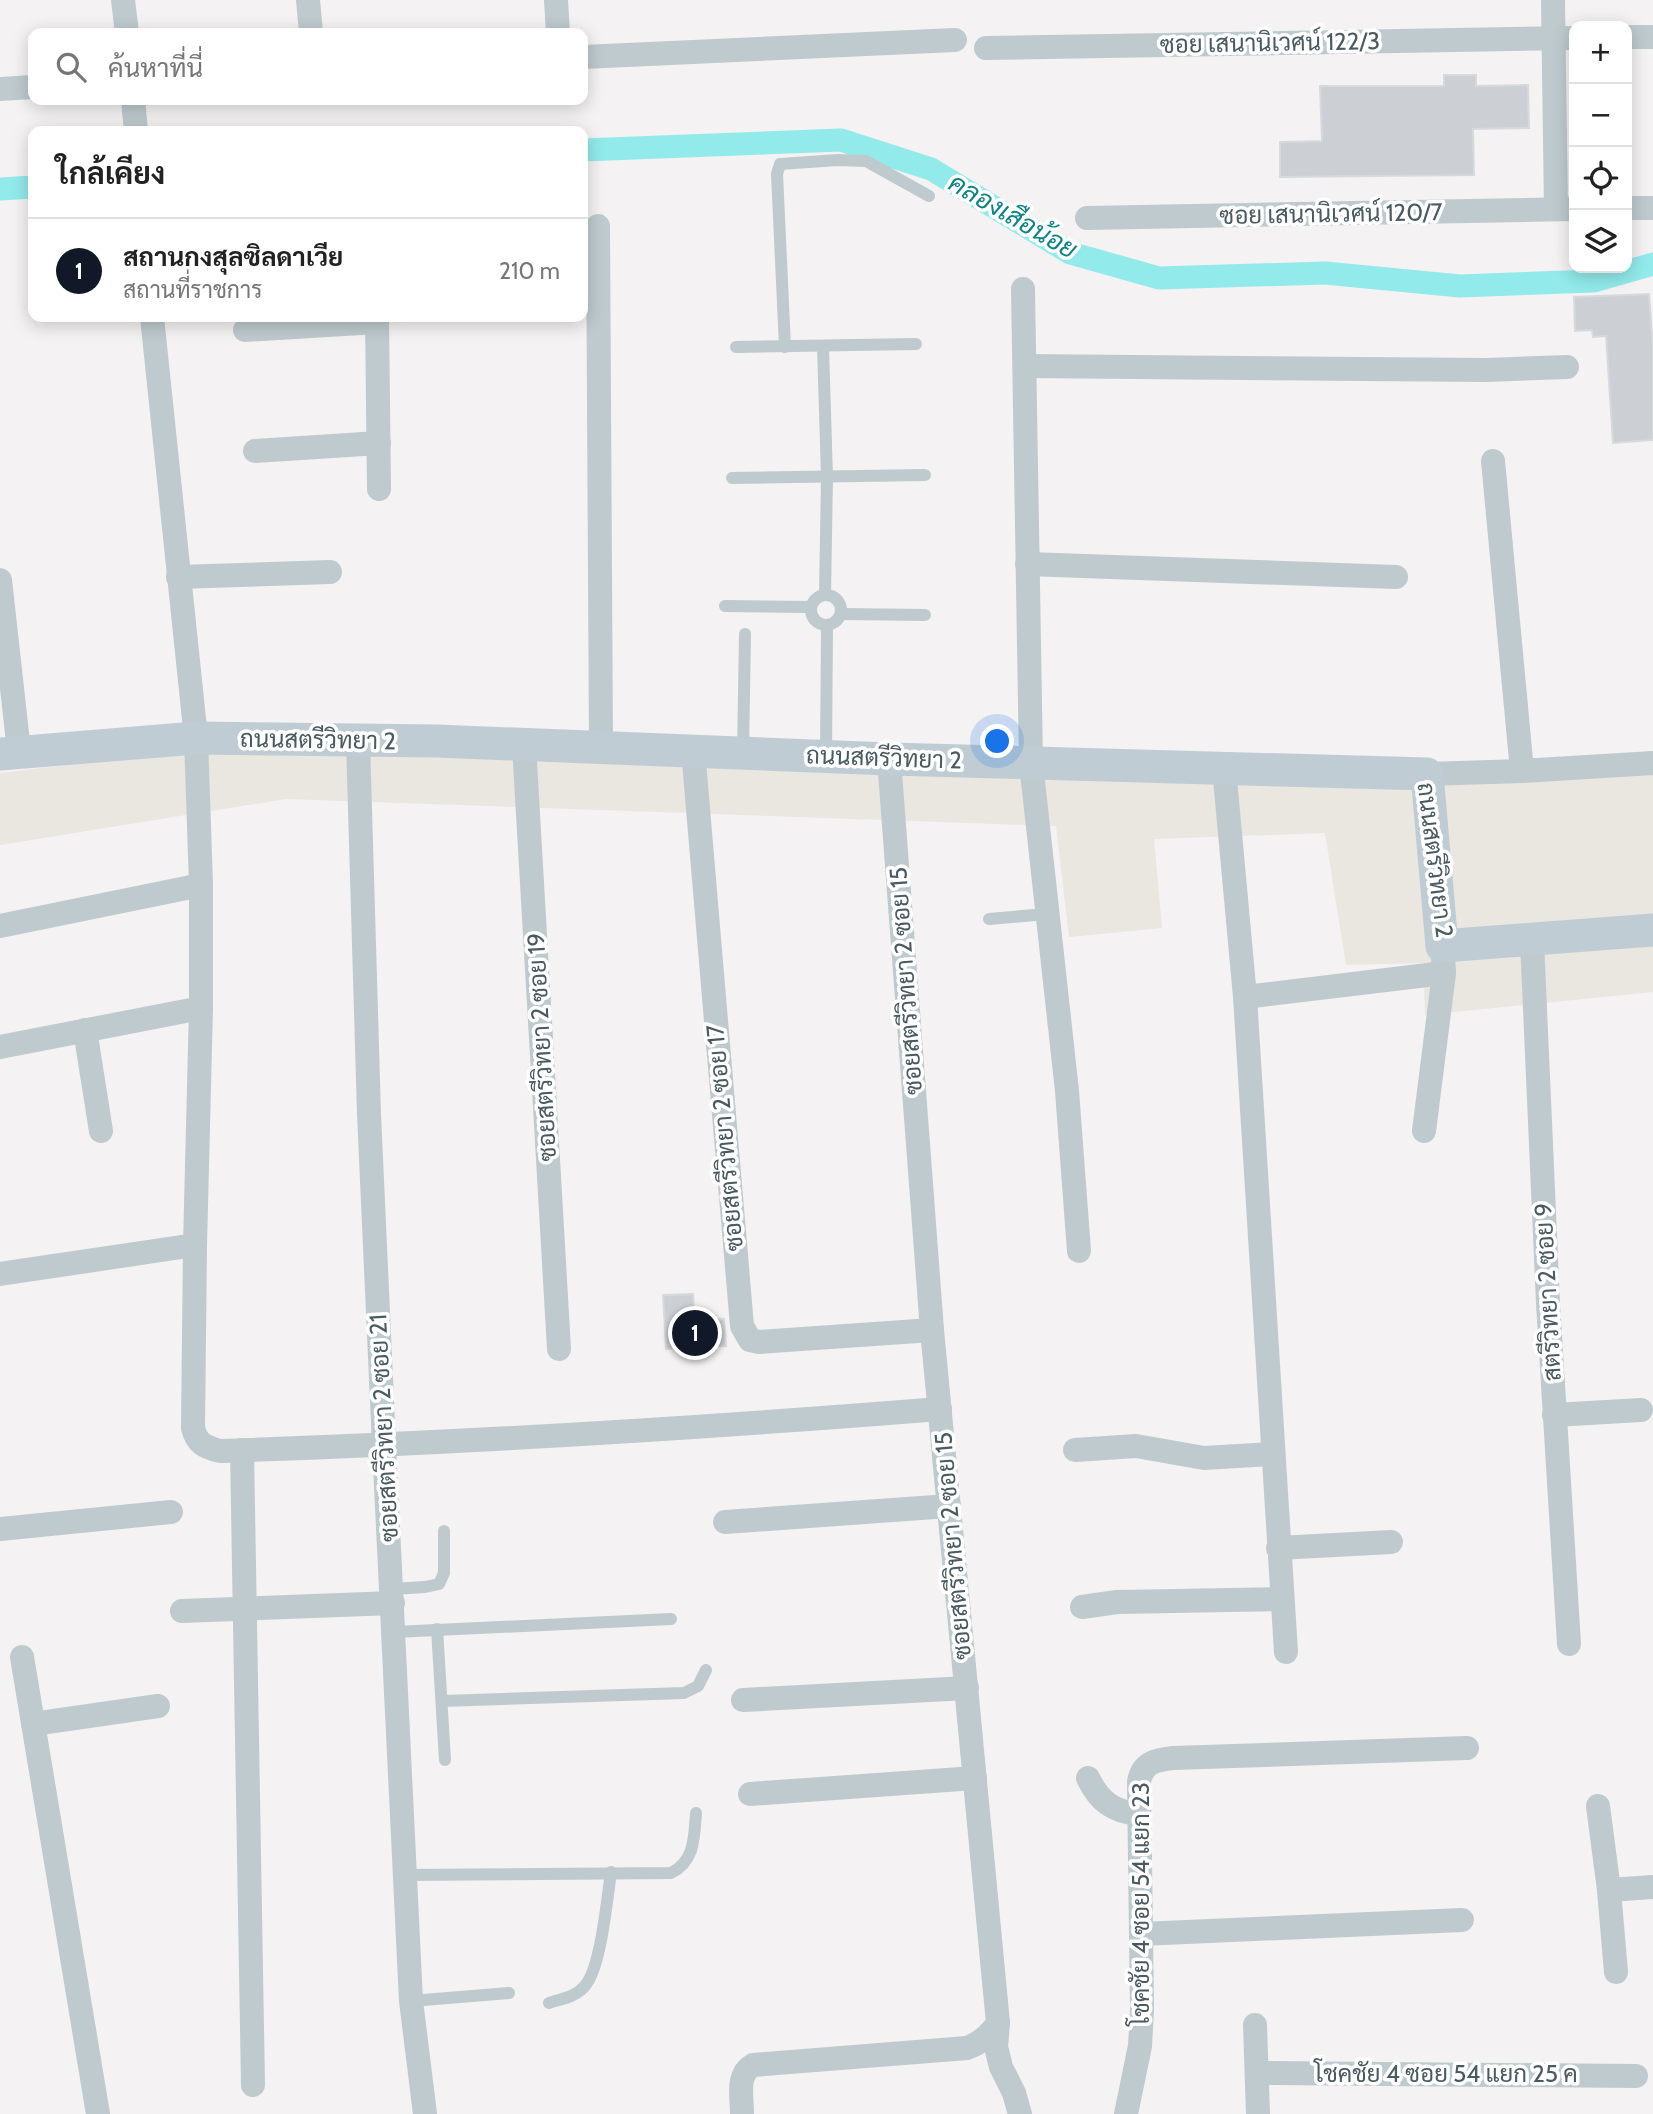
<!DOCTYPE html>
<html lang="th">
<head>
<meta charset="utf-8">
<style>
  :root { --surface:#fff; --page:#f6f6f6; --text:#222; --muted:#767676; --line:#e0e0e0; --accent:#111827 }
  body { margin:0; font-family:Cabin,Sarabun,sans-serif; background:var(--page); color:var(--text) }
  .controls { position:absolute; right:21px; top:21px; display:grid; overflow:hidden; border-radius:14px; box-shadow:0 4px 18px #0003 }
  .controls button { width:63px; height:63px; display:grid; place-items:center; padding:0; border:0; border-bottom:2px solid var(--line); background:var(--surface); color:var(--text); font:35px sans-serif }
  .you { position:absolute; left:998px; top:742px; width:24px; height:24px; margin:-18px; border:5px solid #fff; border-radius:50%; background:#1a73e8; box-shadow:0 0 0 10px #1a73e833 }
  .badge { display:grid; place-items:center; width:46px; height:46px; border-radius:50%; background:var(--accent); color:#fff; font-size:23px; font-weight:700 }
  .pin { position:absolute; translate:-50% -50%; border:4px solid #fff; box-shadow:0 2px 7px #0006 }
  .list { margin:0; padding:0; list-style:none }
  h2 { display:flex; justify-content:space-between; align-items:center; height:91px; margin:0; padding:0 28px; font-size:30px }
  h2 small { font-size:23px; font-weight:400; color:var(--muted) }
  .list li { display:grid; grid-template-columns:46px 1fr auto; gap:21px; align-items:center; box-sizing:border-box; height:105px; padding:0 28px; border-top:2px solid var(--line) }
  .list b { display:block; font-size:26px; white-space:nowrap }
  .list p { margin:0; font-size:23px; white-space:nowrap; color:var(--muted) }
  .list em { font-size:23px; font-style:normal; color:var(--muted) }
  .icon { flex:none; width:38px; height:38px; fill:none; stroke:currentColor; stroke-width:2; stroke-linecap:round; stroke-linejoin:round }
  .map { position:relative; flex:none; width:1653px; height:2114px; overflow:hidden }
  .search { position:absolute; background:var(--surface); box-shadow:0 4px 18px #0003; left:28px; top:28px; width:560px; height:77px; display:flex; align-items:center; gap:18px; box-sizing:border-box; padding:0 24px; border-radius:14px; color:var(--muted); font-size:26px }
  .panel { position:absolute; background:var(--surface); box-shadow:0 4px 18px #0003; left:28px; top:126px; width:560px; height:196px; border-radius:14px }
  .map>svg:first-child { display:block }
  .commercial { fill:#eae6e0 }
  .lines { fill:none; stroke-linecap:round; stroke-linejoin:round }
  .canal { stroke:#92eaeb; stroke-width:23 }
  .building { fill:#ccd0d4; stroke:#d7dadd; stroke-width:2 }
  .lane { stroke:#becace; stroke-width:12 }
  .street { stroke:#becace; stroke-width:24 }
  .secondary { stroke:#bfccd3; stroke-width:33 }
  .labels { text-anchor:middle; stroke-width:7; stroke-linejoin:round; paint-order:stroke }
  .street-label { font-size:24px; fill:#4a5a60; stroke:#fff }
  .water-label { font-size:26px; font-style:italic; fill:#108485; stroke:#fff }
</style>
</head>
<body>
<div class="map">
<svg width="1653" height="2114" viewBox="0 0 1653 2114">
  <rect width="100%" height="100%" fill="#f4f2f3"/>
  <path class="commercial" d="M165 753 1653 775V992L1425 1015 1423 963 1346 965 1325 833 1154 839 1162 928 1069 937 1056 826 286 799 0 845V773Z"/>
  <g class="lines">
    <g class="canal">
      <path d="M583 150 841 140 931 169 1070 253 1159 278 1325 273 1460 286 1594 281 1653 264"/>
      <path d="M0 189 33 187"/>
    </g>
  </g>
  <g class="building">
    <path d="M1444 75H1476V86L1528 85 1529 128 1473 129 1474 175 1280 177V142L1322 141 1320 86H1444Z"/>
    <path d="M1649 294 1653 346V440L1613 443 1606 336 1593 337 1592 330 1575 331 1574 297Z"/>
    <path d="M693 1294 695 1321 724 1319 726 1346 666 1349 663 1295Z"/>
  </g>
  <g class="lines">
    <g class="lane">
      <path d="M736 347 916 344"/>
      <path d="M785 347 777 174 780 164 838 160 866 161 929 196"/>
      <path d="M823 347 827 477 825 595"/>
      <path d="M732 478 925 475"/>
      <circle cx="826" cy="610" r="15"/>
      <path d="M725 606 811 607"/>
      <path d="M842 614 925 615"/>
      <path d="M743 753 745 634"/>
      <path d="M826 755 827 626"/>
      <path d="M989 919 1046 914"/>
      <path d="M392 1589 425 1587 439 1584 444 1573V1531"/>
      <path d="M437 1629 445 1760"/>
      <path d="M394 1632 671 1619"/>
      <path d="M442 1701 684 1693 698 1686 706 1670"/>
      <path d="M405 1875 671 1873C695 1861 694 1838 696 1813"/>
      <path d="M411 2001 509 1993"/>
      <path d="M549 2003C561 1999 575 1997 584 1987 601 1970 607 1898 611 1872"/>
    </g>
    <g class="street">
      <path d="M123 0 127 33"/>
      <path d="M308 0 311 33"/>
      <path d="M556 0 558 33"/>
      <path d="M1553 0 1556 209"/>
      <path d="M1627 37H1653"/>
      <path d="M986 48 1574 38"/>
      <path d="M583 57 955 40"/>
      <path d="M0 89 33 87"/>
      <path d="M133 100 136 131"/>
      <path d="M1627 208H1653"/>
      <path d="M1087 218 1574 209"/>
      <path d="M598 226 601 748"/>
      <path d="M1023 289 1031 763 1067 1091 1079 1251"/>
      <path d="M152 317 196 738 201 885V1008L195 1245 193 1428C197 1444 205 1447 220 1451 461 1443 701 1428 940 1409"/>
      <path d="M377 317 379 489"/>
      <path d="M245 330 377 322"/>
      <path d="M1025 366 1486 370 1567 367"/>
      <path d="M255 451 379 443"/>
      <path d="M1493 461 1522 771"/>
      <path d="M1027 564 1396 577"/>
      <path d="M178 577 330 572"/>
      <path d="M0 580 19 751"/>
      <path d="M358 741 369 1114 384 1445 411 2001 425 2114"/>
      <path d="M524 745 559 1349"/>
      <path d="M693 750 742 1326 750 1340 759 1342 932 1330"/>
      <path d="M1224 768 1245 997 1286 1652"/>
      <path d="M1427 774 1522 771 1653 763"/>
      <path d="M0 926 201 885"/>
      <path d="M1532 941 1548 1303 1569 1644"/>
      <path d="M1245 997 1444 973"/>
      <path d="M85 1030 101 1131"/>
      <path d="M0 1047 201 1008"/>
      <path d="M1424 1131 1444 973 1443 958"/>
      <path d="M0 1274 195 1245"/>
      <path d="M1554 1415 1641 1410"/>
      <path d="M242 1450 253 2085"/>
      <path d="M1075 1450 1136 1446 1204 1458 1273 1454"/>
      <path d="M725 1522 949 1506"/>
      <path d="M0 1529 171 1512"/>
      <path d="M1278 1548 1391 1542"/>
      <path d="M1082 1607 1117 1602 1282 1599"/>
      <path d="M182 1611 393 1603"/>
      <path d="M22 1657 98 2114"/>
      <path d="M743 1700 967 1688"/>
      <path d="M33 1724 158 1706"/>
      <path d="M1088 1778C1099 1801 1113 1812 1139 1814"/>
      <path d="M750 1794 975 1778"/>
      <path d="M1598 1806 1609 1890 1616 1972"/>
      <path d="M1609 1890 1653 1887"/>
      <path d="M1141 1934 1462 1920"/>
      <path d="M998 2023 996 2047 1001 2067 1014 2093 1020 2114"/>
      <path d="M1255 2025 1258 2114"/>
      <path d="M1257 2073 1636 2076"/>
      <path d="M742 2114C742 2096 736 2075 753 2065L967 2048C981 2043 990 2035 998 2023L932 1330 889 759"/>
      <path d="M1126 2114 1140 2046 1142 2010 1139 1782C1142 1763 1155 1760 1173 1758L1467 1748"/>
    </g>
    <path class="secondary" d="M0 754 196 738 437 741 889 759 1427 774 1442 946 1653 930"/>
  </g>
  <g class="labels">
    <g class="street-label">
      <text transform="translate(1270 43) rotate(-1)" y="8">ซอย เสนานิเวศน์ 122/3</text>
      <text transform="translate(1331 214) rotate(-1)" y="8">ซอย เสนานิเวศน์ 120/7</text>
      <text transform="translate(318 740) rotate(1)" y="8">ถนนสตรีวิทยา 2</text>
      <text transform="translate(884 758) rotate(2)" y="8">ถนนสตรีวิทยา 2</text>
      <text transform="translate(1435 860) rotate(83)" y="8">ถนนสตรีวิทยา 2</text>
      <text transform="translate(906 981) rotate(-94)" y="8">ซอยสตรีวิทยา 2 ซอย 15</text>
      <text transform="translate(542 1047) rotate(-93)" y="8">ซอยสตรีวิทยา 2 ซอย 19</text>
      <text transform="translate(725 1138) rotate(-95)" y="8">ซอยสตรีวิทยา 2 ซอย 17</text>
      <text transform="translate(1548 1292) rotate(-93)" y="8">สตรีวิทยา 2 ซอย 9</text>
      <text transform="translate(384 1428) rotate(-93)" y="8">ซอยสตรีวิทยา 2 ซอย 21</text>
      <text transform="translate(953 1546) rotate(-95)" y="8">ซอยสตรีวิทยา 2 ซอย 15</text>
      <text transform="translate(1141 1904) rotate(-90)" y="8">โชคชัย 4 ซอย 54 แยก 23</text>
      <text x="1446" y="2082">โชคชัย 4 ซอย 54 แยก 25 ค</text>
    </g>
    <g class="water-label">
      <text transform="translate(1013 216) rotate(30)" y="9">คลองเสือน้อย</text>
    </g>
  </g>
</svg>
<div class="controls">
<button>+</button>
<button>−</button>
<button><svg class="icon" aria-label="locate" viewBox="0 0 24 24"><circle cx="12" cy="12" r="6"/><path d="M12 2v4M12 18v4M2 12h4M18 12h4"/></svg></button>
<button><svg class="icon" aria-label="layers" viewBox="0 0 24 24"><path d="M12 4l9 5-9 5-9-5zM3 14l9 5 9-5"/></svg></button>
</div>
<div class="you"></div>
<div class="pin badge" style="left:695px;top:1333px">1</div>
<div class="search"><svg class="icon" aria-label="search" viewBox="0 0 24 24"><circle cx="10" cy="10" r="6"/><path d="M15 15l6 6"/></svg>ค้นหาที่นี่</div>
<section class="panel">
<h2>ใกล้เคียง<small></small></h2>
<ul class="list">
<li><span class="badge">1</span><div><b>สถานกงสุลซิลดาเวีย</b><p>สถานที่ราชการ</p></div><em>210 m</em></li>
</ul>
</section>
</div>
</body>
</html>
